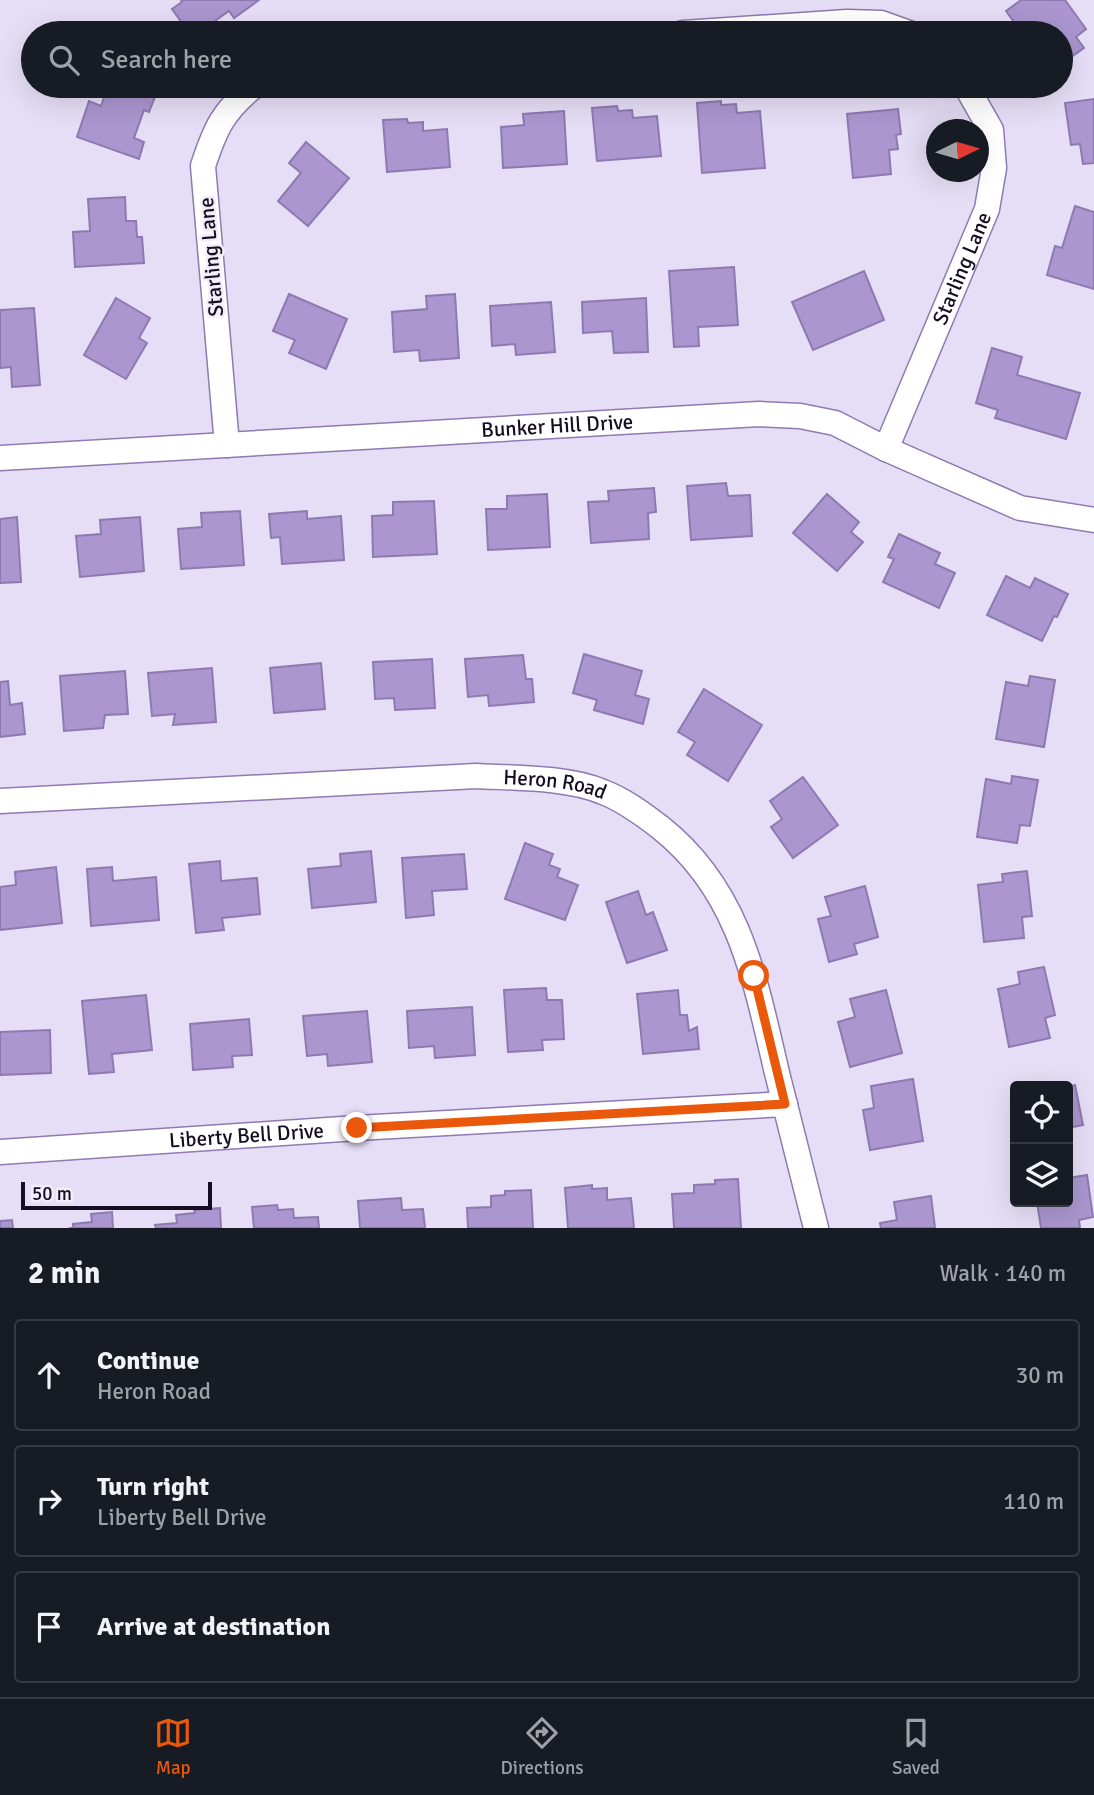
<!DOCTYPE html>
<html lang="en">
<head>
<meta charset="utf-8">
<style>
  :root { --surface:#171b24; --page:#242831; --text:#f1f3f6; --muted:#9ea1a6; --line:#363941; --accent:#ea580c }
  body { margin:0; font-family:Signika,sans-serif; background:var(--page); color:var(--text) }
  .controls { position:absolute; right:21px; bottom:21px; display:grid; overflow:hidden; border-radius:7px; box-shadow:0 7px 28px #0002 }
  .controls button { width:63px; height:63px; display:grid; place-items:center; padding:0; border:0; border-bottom:2px solid var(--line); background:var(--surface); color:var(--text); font:35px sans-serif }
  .compass { position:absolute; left:926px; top:119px; width:63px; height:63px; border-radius:50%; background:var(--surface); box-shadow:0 7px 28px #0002; rotate:85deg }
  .scale { position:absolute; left:21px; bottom:18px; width:191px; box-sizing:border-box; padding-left:7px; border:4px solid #160d22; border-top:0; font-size:19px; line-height:24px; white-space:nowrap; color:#160d22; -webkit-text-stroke:5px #f1edf9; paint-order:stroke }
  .stop { position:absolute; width:21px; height:21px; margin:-16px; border:5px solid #ea580c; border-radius:50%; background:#fff }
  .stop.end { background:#ea580c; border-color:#fff; box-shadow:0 2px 7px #0008 }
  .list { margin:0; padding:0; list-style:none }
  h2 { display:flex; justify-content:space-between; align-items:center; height:91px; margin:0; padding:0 28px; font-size:30px }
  h2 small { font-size:23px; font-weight:400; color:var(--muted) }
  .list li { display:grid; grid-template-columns:46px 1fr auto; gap:21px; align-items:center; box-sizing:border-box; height:112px; margin:0 14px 14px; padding:0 14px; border:2px solid var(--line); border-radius:7px }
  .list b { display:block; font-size:26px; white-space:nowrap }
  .list p { margin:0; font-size:23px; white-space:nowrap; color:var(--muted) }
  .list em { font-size:23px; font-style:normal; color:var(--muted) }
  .icon { flex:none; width:38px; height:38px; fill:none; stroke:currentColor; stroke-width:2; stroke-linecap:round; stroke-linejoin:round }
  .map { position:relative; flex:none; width:1094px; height:1228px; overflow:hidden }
  .search { position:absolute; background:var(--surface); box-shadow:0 7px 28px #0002; left:21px; right:21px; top:21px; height:77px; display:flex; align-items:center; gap:18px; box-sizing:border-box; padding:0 24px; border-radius:38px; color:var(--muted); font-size:26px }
  .sheet { height:469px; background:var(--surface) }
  nav { display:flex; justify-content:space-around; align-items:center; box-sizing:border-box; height:98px; border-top:2px solid var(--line); background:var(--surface); font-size:19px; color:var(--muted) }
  nav a { display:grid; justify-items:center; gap:4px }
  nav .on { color:var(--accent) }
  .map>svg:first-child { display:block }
  .building { fill:#ab96cf; stroke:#8e79b0; stroke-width:2 }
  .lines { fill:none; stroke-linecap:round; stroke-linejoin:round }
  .minor-casing { stroke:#8f7ab1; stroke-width:27 }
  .minor { stroke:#fff; stroke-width:24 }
  .route { stroke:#ea580c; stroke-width:9 }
  .labels { text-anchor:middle; stroke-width:5; stroke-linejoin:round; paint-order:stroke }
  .street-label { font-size:21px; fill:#160d22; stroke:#f1edf9 }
</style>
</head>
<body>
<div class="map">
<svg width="1094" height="1228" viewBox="0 0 1094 1228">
  <rect width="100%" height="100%" fill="#e6def6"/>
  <g class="building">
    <path d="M181 0H259L234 18 229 11 198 33H189L172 9 182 2Z"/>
    <path d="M1021 0H1065L1086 29 1076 37 1084 48 1061 64V33H1022L1006 11Z"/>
    <path d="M108 86H149L158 89 149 112 144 110 134 138 144 142 139 159 77 137 89 101 101 106Z"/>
    <path d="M1094 99V163L1083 164 1080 144 1071 145 1065 103Z"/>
    <path d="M721 101V105L736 104 737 113 760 111 765 168 702 173 697 103Z"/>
    <path d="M617 106 618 111 632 110 633 118 657 116 661 156 597 161 592 108Z"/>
    <path d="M898 109 901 134 896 135 898 149 889 150 891 174 853 178 847 114Z"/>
    <path d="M564 111 567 164 503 168 501 127 524 125 523 114Z"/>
    <path d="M407 119 408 123 423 122V131L447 129 450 167 387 172 383 120Z"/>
    <path d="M306 142 349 178 308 226 278 201 301 173 289 163Z"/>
    <path d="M125 197 126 221H136L137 237H142L144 263 75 267 73 232 90 231 88 199Z"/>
    <path d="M1075 206 1094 212V289L1047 275 1055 246 1062 248Z"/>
    <path d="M734 267 738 325 698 327 699 346 674 347 669 271Z"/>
    <path d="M864 271 884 320 813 350 792 302Z"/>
    <path d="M289 294 347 319 326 369 289 353 295 340 273 331Z"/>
    <path d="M455 294 459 358 420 361 419 350 394 352 392 312 427 309 426 296Z"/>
    <path d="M116 298 150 318 139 338 147 343 126 379 84 355Z"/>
    <path d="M646 298 648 352 614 353 612 331 583 333 582 302Z"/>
    <path d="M551 302 555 352 516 355 515 344 492 346 490 306Z"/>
    <path d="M34 308 40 385 12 387 11 367 0 368V310Z"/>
    <path d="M992 348 1022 357 1017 375 1080 393 1066 439 995 418 998 410 976 403Z"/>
    <path d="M726 483 728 496 750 495 752 536 691 540 687 486Z"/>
    <path d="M654 488 656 512 648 513 649 539 591 543 588 502 609 501 608 491Z"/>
    <path d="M547 494 550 547 488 550 486 509H507V496Z"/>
    <path d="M827 494 859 522 851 532 863 542 837 571 793 533Z"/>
    <path d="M434 501 437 554 373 557 372 516 393 515V502Z"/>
    <path d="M240 511 244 565 181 569 178 529 202 527 201 513Z"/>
    <path d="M307 511V519L341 516 344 560 282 564 280 537 271 538 269 514Z"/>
    <path d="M17 517 21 582 0 583V519Z"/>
    <path d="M140 517 144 571 80 577 76 536 101 534 100 520Z"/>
    <path d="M899 534 940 553 935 564 955 573 939 608 883 582 894 559 888 557Z"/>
    <path d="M1006 576 1030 588 1035 578 1068 594 1057 617 1054 616 1042 641 987 615Z"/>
    <path d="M584 654 642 671 635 695 649 699 643 724 594 710 597 700 573 693Z"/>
    <path d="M523 655 526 679H532L534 702 489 706 488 695 468 697 465 659Z"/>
    <path d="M432 659 435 708 395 710 394 698 375 699 373 662Z"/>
    <path d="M321 663 325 709 274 713 270 668Z"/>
    <path d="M212 668 216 722 173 725 175 714 152 716 148 673Z"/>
    <path d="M125 671 128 714 105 715 103 728 64 731 60 676Z"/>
    <path d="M1030 676 1055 680 1044 747 996 739 1006 682 1028 686Z"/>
    <path d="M8 681 10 705 22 703 25 734 0 737V682Z"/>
    <path d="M704 689 762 725 728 781 687 755 695 742 678 732Z"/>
    <path d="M1012 776 1038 780 1030 826 1020 825 1017 843 977 837 986 779 1011 784Z"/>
    <path d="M803 777 838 825 793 858 771 827 782 819 770 801Z"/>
    <path d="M525 843 553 854 549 865 560 869 557 877 578 885 565 920 505 899Z"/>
    <path d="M371 851 376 902 312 908 308 869 341 866 340 854Z"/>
    <path d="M464 854 467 889 432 891 434 915 406 918 402 858Z"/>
    <path d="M220 861 221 881 257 878 260 914 222 918 224 930 196 933 189 864Z"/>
    <path d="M56 867 62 923 0 930V887L16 885 15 872Z"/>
    <path d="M112 867 113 881 156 877 159 920 91 926 87 869Z"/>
    <path d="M1027 871 1032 916 1022 917 1024 938 984 942 978 885 1003 882 1002 874Z"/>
    <path d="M865 886 878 937 854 944 857 954 829 962 818 919 831 916 825 897Z"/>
    <path d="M638 891 646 915 653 912 667 950 627 963 606 902Z"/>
    <path d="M1044 967 1055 1015 1045 1018 1050 1038 1009 1047 998 989 1020 984 1018 972Z"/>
    <path d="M546 988 547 1000H562L564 1039 542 1040 543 1050 508 1052 504 990Z"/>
    <path d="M678 990 680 1015H687L689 1031 697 1027 699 1049 643 1054 637 994Z"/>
    <path d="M886 990 902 1053 850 1067 838 1022 855 1017 850 999Z"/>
    <path d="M146 995 152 1050 112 1054 114 1072 89 1074 82 1001Z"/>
    <path d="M472 1007 475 1055 435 1058 434 1046 409 1048 407 1011Z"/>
    <path d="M367 1011 372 1062 328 1066 327 1054 307 1056 303 1016Z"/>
    <path d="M249 1019 252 1055 232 1056 233 1067 193 1070 190 1024Z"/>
    <path d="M50 1030 51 1073 0 1075V1032Z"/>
    <path d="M913 1079 923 1141 870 1150 863 1110 874 1108 871 1086Z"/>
    <path d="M1075 1085 1083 1125 1068 1128V1087Z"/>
    <path d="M1087 1175 1093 1217 1079 1220 1080 1228H1041L1037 1202H1068V1178Z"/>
    <path d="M738 1179 741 1228H674L672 1194 694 1193V1185L715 1184V1180Z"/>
    <path d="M592 1185V1189L607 1188V1200L631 1198 634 1228H568L565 1188Z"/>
    <path d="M531 1190 533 1228H468L467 1208 491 1207V1196L505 1195V1191Z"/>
    <path d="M931 1196 935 1228H881L880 1223 897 1220 894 1202Z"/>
    <path d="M401 1198 402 1210 423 1209 425 1228H360L358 1201Z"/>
    <path d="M277 1205 278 1210 293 1209 294 1218 318 1217 319 1228H254L252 1207Z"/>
    <path d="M220 1208 221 1228H156L155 1225 177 1223 176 1215 195 1213 194 1210Z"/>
    <path d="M112 1212 113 1228H69H73V1224L92 1222 91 1214Z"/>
    <path d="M12 1220 13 1228H0V1221Z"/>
  </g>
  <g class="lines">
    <defs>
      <g id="minor">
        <path d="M683 33 847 22 881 23 909 33"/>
        <path d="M227 445 203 166C215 129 223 111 254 86"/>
        <path id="s1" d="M886 449 987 209 994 168 991 130 966 86"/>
        <path id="s2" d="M0 458 759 414 800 416 835 423 886 449 1020 508 1094 520"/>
        <path id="s3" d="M0 801 476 776C514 778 568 777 603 792 624 800 643 814 661 828 740 891 755 980 777 1073 790 1125 803 1176 816 1228"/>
        <path id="s4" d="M0 1152 357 1128 785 1104"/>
      </g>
    </defs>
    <use href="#minor" class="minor-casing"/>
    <use href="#minor" class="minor"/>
  </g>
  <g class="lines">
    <path class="route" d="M357 1128 785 1104 754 976"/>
  </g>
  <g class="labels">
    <g class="street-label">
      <text transform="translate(211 257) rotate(-95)" y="7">Starling Lane</text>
      <text dy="7" stroke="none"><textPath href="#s1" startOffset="196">Starling Lane</textPath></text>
      <text dy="7" stroke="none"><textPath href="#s2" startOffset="558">Bunker Hill Drive</textPath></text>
      <text dy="7" stroke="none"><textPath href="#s3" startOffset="556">Heron Road</textPath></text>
      <text dy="7" stroke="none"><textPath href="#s4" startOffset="247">Liberty Bell Drive</textPath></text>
    </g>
  </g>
</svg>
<div class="controls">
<button><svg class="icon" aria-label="locate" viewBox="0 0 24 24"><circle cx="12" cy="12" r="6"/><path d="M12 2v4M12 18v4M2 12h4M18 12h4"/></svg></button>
<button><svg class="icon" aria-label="layers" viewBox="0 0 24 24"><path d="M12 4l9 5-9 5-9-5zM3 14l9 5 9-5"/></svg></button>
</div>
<svg class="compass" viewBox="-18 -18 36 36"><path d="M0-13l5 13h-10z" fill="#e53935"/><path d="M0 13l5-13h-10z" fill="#9ea1a6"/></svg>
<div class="scale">50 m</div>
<div class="stop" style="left:754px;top:976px"></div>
<div class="stop end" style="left:357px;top:1128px"></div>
<div class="search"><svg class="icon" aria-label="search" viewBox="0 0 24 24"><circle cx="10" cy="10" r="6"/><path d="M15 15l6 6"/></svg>Search here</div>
</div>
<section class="sheet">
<h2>2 min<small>Walk · 140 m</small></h2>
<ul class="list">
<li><svg class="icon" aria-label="ahead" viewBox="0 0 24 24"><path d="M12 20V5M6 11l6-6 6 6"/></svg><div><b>Continue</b><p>Heron Road</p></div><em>30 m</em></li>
<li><svg class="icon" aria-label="right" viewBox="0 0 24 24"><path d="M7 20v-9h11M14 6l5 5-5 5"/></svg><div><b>Turn right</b><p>Liberty Bell Drive</p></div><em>110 m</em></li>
<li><svg class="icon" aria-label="arrive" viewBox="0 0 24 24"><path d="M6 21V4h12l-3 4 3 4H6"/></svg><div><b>Arrive at destination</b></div></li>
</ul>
</section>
<nav>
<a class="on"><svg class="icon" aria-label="map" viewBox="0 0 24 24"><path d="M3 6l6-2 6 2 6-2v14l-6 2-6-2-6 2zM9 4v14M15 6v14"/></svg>Map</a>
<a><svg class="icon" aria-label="directions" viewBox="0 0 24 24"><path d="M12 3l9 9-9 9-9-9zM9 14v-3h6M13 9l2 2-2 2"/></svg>Directions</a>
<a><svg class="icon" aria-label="saved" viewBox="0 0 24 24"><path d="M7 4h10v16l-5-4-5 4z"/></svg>Saved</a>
</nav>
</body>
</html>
